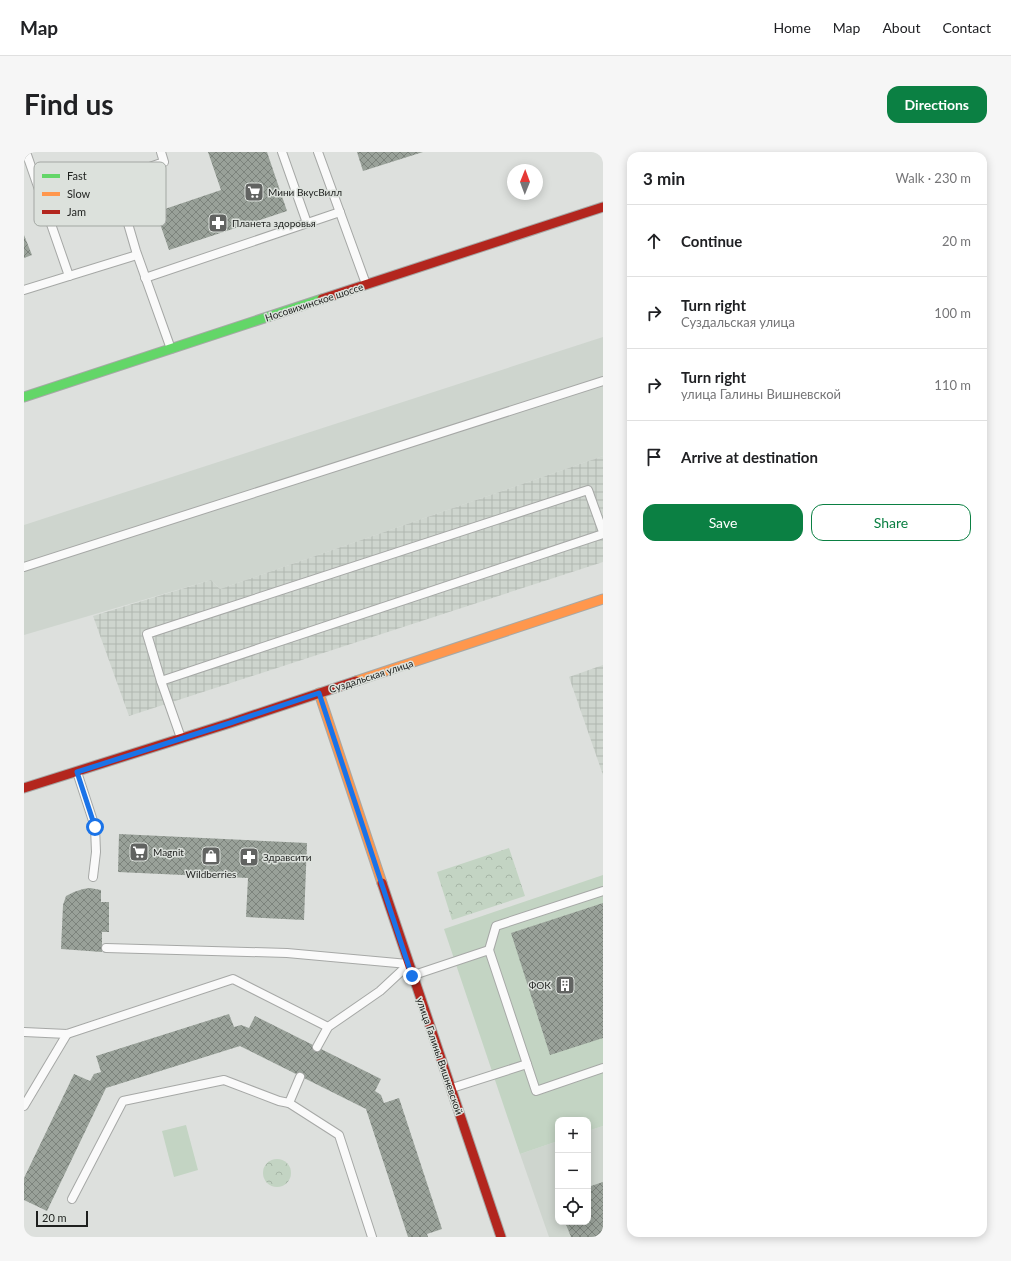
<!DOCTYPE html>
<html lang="en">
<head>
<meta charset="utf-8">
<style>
  :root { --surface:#fff; --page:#f6f6f6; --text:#202124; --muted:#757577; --line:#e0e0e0; --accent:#0b8043 }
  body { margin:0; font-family:Lato,sans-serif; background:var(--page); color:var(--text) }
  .controls { position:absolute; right:12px; bottom:12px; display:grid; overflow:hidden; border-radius:8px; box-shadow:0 2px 10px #0003 }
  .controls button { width:36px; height:36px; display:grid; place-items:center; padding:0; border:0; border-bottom:1px solid var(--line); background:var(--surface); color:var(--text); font:20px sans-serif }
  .compass { position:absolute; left:483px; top:12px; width:36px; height:36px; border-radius:50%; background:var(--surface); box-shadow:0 2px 10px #0003; rotate:1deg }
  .scale { position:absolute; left:12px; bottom:10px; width:52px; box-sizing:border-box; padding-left:4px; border:2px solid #1e201e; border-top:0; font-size:11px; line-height:14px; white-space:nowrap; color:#1e201e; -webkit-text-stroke:3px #dce1dc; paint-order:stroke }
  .stop { position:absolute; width:12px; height:12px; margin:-9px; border:3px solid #1a73e8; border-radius:50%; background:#fff }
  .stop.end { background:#1a73e8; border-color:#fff; box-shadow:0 1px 4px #0008 }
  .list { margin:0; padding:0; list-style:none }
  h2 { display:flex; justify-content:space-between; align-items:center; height:52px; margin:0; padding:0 16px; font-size:17px }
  h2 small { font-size:13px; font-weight:400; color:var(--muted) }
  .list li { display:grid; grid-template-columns:26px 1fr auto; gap:12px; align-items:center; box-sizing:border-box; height:72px; padding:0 16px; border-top:1px solid var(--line) }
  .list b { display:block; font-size:15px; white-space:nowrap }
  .list p { margin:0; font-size:13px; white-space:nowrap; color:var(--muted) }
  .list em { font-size:13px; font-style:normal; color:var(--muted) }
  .actions { display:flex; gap:8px; padding:12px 16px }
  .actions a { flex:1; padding:9px 0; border:1px solid var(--accent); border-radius:12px; text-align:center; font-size:14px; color:var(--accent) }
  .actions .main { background:var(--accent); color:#fff }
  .icon { flex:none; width:22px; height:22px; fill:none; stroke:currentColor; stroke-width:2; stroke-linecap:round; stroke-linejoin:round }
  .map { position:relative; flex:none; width:579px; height:1085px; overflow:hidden; border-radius:12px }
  header { display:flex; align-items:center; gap:24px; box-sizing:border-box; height:56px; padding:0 20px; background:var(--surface); border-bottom:1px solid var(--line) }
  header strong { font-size:19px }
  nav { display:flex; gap:22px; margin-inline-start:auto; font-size:14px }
  .intro { display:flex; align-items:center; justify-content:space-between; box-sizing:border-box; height:96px; padding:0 24px }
  h1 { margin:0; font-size:28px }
  .button { padding:10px 18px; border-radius:12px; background:var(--accent); color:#fff; font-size:14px; font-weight:700 }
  main { display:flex; gap:24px; padding:0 24px }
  aside { flex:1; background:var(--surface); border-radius:12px; box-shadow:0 2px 10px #0003 }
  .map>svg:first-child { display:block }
  .built { fill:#ced5ce }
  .industrial { fill:url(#industrial-grid) }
  .park { fill:url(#park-crowns) }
  .garden { fill:#c3d4c3 }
  .building { fill:url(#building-cross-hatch) }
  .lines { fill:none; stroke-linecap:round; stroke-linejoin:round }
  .lane-casing { stroke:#a6a8a6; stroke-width:10 }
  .fast-casing { stroke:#a6a8a6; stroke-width:11 }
  .slow-casing { stroke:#a6a8a6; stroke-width:11 }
  .jam-casing { stroke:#a6a8a6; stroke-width:11 }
  .lane { stroke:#fafafa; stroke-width:8 }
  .fast { stroke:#63d668; stroke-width:9 }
  .slow { stroke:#ff974d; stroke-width:9 }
  .jam { stroke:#b3261e; stroke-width:9 }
  .route { stroke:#1a73e8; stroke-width:5 }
  .labels { text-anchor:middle; stroke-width:3; stroke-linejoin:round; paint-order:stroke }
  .poi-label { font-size:10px; fill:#1e201e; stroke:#dce1dc; text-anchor:start }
  .street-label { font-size:10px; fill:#1e201e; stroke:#dce1dc }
  .key { fill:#dce1dc; stroke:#a3a7a3; stroke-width:1 }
  .key-label { font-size:11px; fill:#1e201e }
</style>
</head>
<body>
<header>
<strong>Map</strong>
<nav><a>Home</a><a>Map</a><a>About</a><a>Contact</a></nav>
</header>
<div class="intro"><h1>Find us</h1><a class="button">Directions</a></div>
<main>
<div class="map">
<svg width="579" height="1085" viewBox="0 0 579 1085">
  <defs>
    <pattern id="industrial-grid" width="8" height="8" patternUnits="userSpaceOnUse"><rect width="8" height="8" fill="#ced5ce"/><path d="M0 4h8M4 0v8" fill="none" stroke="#b0b7b0"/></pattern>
    <pattern id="park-crowns" width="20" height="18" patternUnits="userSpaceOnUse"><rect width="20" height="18" fill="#c3d4c3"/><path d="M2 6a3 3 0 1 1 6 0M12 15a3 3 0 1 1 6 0" fill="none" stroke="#a7b6a7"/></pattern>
    <pattern id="building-cross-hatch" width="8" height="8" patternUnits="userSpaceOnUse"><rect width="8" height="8" fill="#99a199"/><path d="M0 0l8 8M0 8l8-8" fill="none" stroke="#7c837c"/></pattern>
  </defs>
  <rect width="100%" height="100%" fill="#dde0dd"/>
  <g class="built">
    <path d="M579 185V304L196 437 187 428 0 483V373Z"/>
    <path d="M579 974V1085H525L496 1002 534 989V1070H564V979Z"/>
  </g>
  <g class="industrial">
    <path d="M579 304V410L105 564 69 464 187 428 196 437Z"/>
    <path d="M579 513V623L545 525Z"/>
  </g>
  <g class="park">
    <path d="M485 696 501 744 428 768 413 720Z"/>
    <circle cx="253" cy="1021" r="14"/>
  </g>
  <g class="garden">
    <path d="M579 723V974L564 979V968H534V989L496 1002 420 777Z"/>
    <path d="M162 973 174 1018 150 1025 138 979Z"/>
  </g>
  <g class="building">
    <path d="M184 0H243L263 59 145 98 132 60 197 38Z"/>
    <path d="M333 0H399L339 19Z"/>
    <path d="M0 83 8 103 0 106Z"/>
    <path d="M95 682 283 691 280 768 222 765 224 726 94 720Z"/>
    <path d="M66 736 77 738V750H85V780H78V800L37 797 39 753 42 744 50 740 59 737Z"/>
    <path d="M579 751V886L526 903 487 781Z"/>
    <path d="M205 862 210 875 217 873 225 876 231 864 357 927 351 939 357 943 360 951 375 946 418 1077 403 1082 404 1085H384L342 957 216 894 82 936 23 1059 0 1048V1026L50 922 66 929 70 922 77 920 72 904Z"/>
    <path d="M579 1030V1085H547L541 1070H564V1035Z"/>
  </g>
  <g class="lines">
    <defs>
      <g id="lane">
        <path d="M137 0 140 10 91 27 112 99 147 197"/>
        <path d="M258 0 283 71"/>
        <path d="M294 0 342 132"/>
        <path d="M45 124 113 103"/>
        <path d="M121 126 316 60"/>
        <path d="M0 138 45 124 2 0"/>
        <path d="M0 415 579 229"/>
        <path d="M137 529 579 382"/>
        <path d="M157 586 137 529 123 482 564 338 579 380"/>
        <path d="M53 620 71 675 72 700 69 725"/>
        <path d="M579 739 472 774 465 798 512 939 579 916"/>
        <path d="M82 796 263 801 384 812"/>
        <path d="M390 823 465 798"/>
        <path d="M0 880 43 882 209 827 304 875"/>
        <path d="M293 895 304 875 356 839 384 813"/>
        <path d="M428 936 503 912"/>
        <path d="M265 951 276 925"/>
        <path d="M0 954 43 882"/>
        <path d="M48 1047 99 949 200 928 255 949 265 951 315 983 348 1085"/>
      </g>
      <path id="fast" d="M0 245 298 147"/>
      <g id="slow">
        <path d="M332 529 579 447"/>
        <path d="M295 541 358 731"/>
      </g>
      <g id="jam">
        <path d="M298 147 579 55"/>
        <path d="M0 636 206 571 332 529"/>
        <path d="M358 731 477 1085"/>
      </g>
    </defs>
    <use href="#lane" class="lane-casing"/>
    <use href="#fast" class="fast-casing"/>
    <use href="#slow" class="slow-casing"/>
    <use href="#jam" class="jam-casing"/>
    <use href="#lane" class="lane"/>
    <use href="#fast" class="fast"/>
    <use href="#slow" class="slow"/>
    <use href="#jam" class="jam"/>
  </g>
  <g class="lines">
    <path class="route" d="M71 675 53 620 206 571 295 541 388 824"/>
  </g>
  <defs>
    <symbol id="supermarket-square" viewBox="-11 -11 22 22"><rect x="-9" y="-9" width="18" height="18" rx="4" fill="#616361" stroke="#dce1dc"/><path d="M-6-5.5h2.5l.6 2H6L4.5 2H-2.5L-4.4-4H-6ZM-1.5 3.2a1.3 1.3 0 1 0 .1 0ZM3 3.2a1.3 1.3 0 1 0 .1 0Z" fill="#fff"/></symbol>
    <symbol id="pharmacy-square" viewBox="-11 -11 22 22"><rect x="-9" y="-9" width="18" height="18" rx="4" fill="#616361" stroke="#dce1dc"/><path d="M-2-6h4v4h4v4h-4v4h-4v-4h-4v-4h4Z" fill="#fff"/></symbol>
    <symbol id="shop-square" viewBox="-11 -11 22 22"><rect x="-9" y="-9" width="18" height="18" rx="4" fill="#616361" stroke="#dce1dc"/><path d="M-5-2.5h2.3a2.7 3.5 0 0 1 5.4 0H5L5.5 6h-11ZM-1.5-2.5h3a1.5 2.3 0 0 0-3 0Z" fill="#fff"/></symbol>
    <symbol id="building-square" viewBox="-11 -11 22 22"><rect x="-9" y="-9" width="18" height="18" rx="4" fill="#616361" stroke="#dce1dc"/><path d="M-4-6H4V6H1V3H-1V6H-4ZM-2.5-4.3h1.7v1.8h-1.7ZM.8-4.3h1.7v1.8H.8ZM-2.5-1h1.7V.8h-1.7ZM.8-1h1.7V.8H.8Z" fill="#fff"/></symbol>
  </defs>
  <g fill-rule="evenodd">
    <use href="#supermarket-square" x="219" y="29" width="22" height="22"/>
    <use href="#pharmacy-square" x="183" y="60" width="22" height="22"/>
    <use href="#supermarket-square" x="104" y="689" width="22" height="22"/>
    <use href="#shop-square" x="176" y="693" width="22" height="22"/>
    <use href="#pharmacy-square" x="214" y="694" width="22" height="22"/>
    <use href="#building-square" x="530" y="822" width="22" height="22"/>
  </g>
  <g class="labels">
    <g class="poi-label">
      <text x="244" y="44">Мини ВкусВилл</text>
      <text x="208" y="75">Планета здоровья</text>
      <text x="129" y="704">Magnit</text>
      <text x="239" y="709">Здравсити</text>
      <text x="187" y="726" text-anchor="middle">Wildberries</text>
      <text x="527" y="837" text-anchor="end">ФОК</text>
    </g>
    <g class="street-label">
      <text transform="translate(290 150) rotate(-18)" y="4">Носовихинское шоссе</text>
      <text transform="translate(347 524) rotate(-18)" y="4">Суздальская улица</text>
      <text transform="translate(416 904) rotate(71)" y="4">улица Галины Вишневской</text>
    </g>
  </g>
  <rect x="10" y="10" width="132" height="64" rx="6" class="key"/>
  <rect x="18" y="22" width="18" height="4" fill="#63d668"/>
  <rect x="18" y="40" width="18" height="4" fill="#ff974d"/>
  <rect x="18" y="58" width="18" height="4" fill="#b3261e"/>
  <g class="key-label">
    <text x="43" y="28">Fast</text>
    <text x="43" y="46">Slow</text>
    <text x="43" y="64">Jam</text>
  </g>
</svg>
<div class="controls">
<button>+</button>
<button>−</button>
<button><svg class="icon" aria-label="locate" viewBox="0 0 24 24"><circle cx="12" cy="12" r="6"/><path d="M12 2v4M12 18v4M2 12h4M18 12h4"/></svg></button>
</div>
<svg class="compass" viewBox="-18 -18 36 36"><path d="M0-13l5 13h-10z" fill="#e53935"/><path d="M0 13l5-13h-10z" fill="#757577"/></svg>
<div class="scale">20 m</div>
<div class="stop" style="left:71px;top:675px"></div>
<div class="stop end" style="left:388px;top:824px"></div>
</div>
<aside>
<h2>3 min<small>Walk · 230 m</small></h2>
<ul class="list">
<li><svg class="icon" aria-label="ahead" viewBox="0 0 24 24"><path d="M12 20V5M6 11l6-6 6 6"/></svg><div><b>Continue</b></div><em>20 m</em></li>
<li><svg class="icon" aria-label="right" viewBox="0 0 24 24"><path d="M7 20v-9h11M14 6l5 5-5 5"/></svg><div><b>Turn right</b><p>Суздальская улица</p></div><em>100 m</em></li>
<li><svg class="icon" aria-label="right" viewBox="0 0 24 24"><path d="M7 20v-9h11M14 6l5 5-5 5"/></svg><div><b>Turn right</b><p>улица Галины Вишневской</p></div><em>110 m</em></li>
<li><svg class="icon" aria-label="arrive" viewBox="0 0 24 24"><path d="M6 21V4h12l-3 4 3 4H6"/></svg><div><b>Arrive at destination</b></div></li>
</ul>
<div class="actions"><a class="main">Save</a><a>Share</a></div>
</aside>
</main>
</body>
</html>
